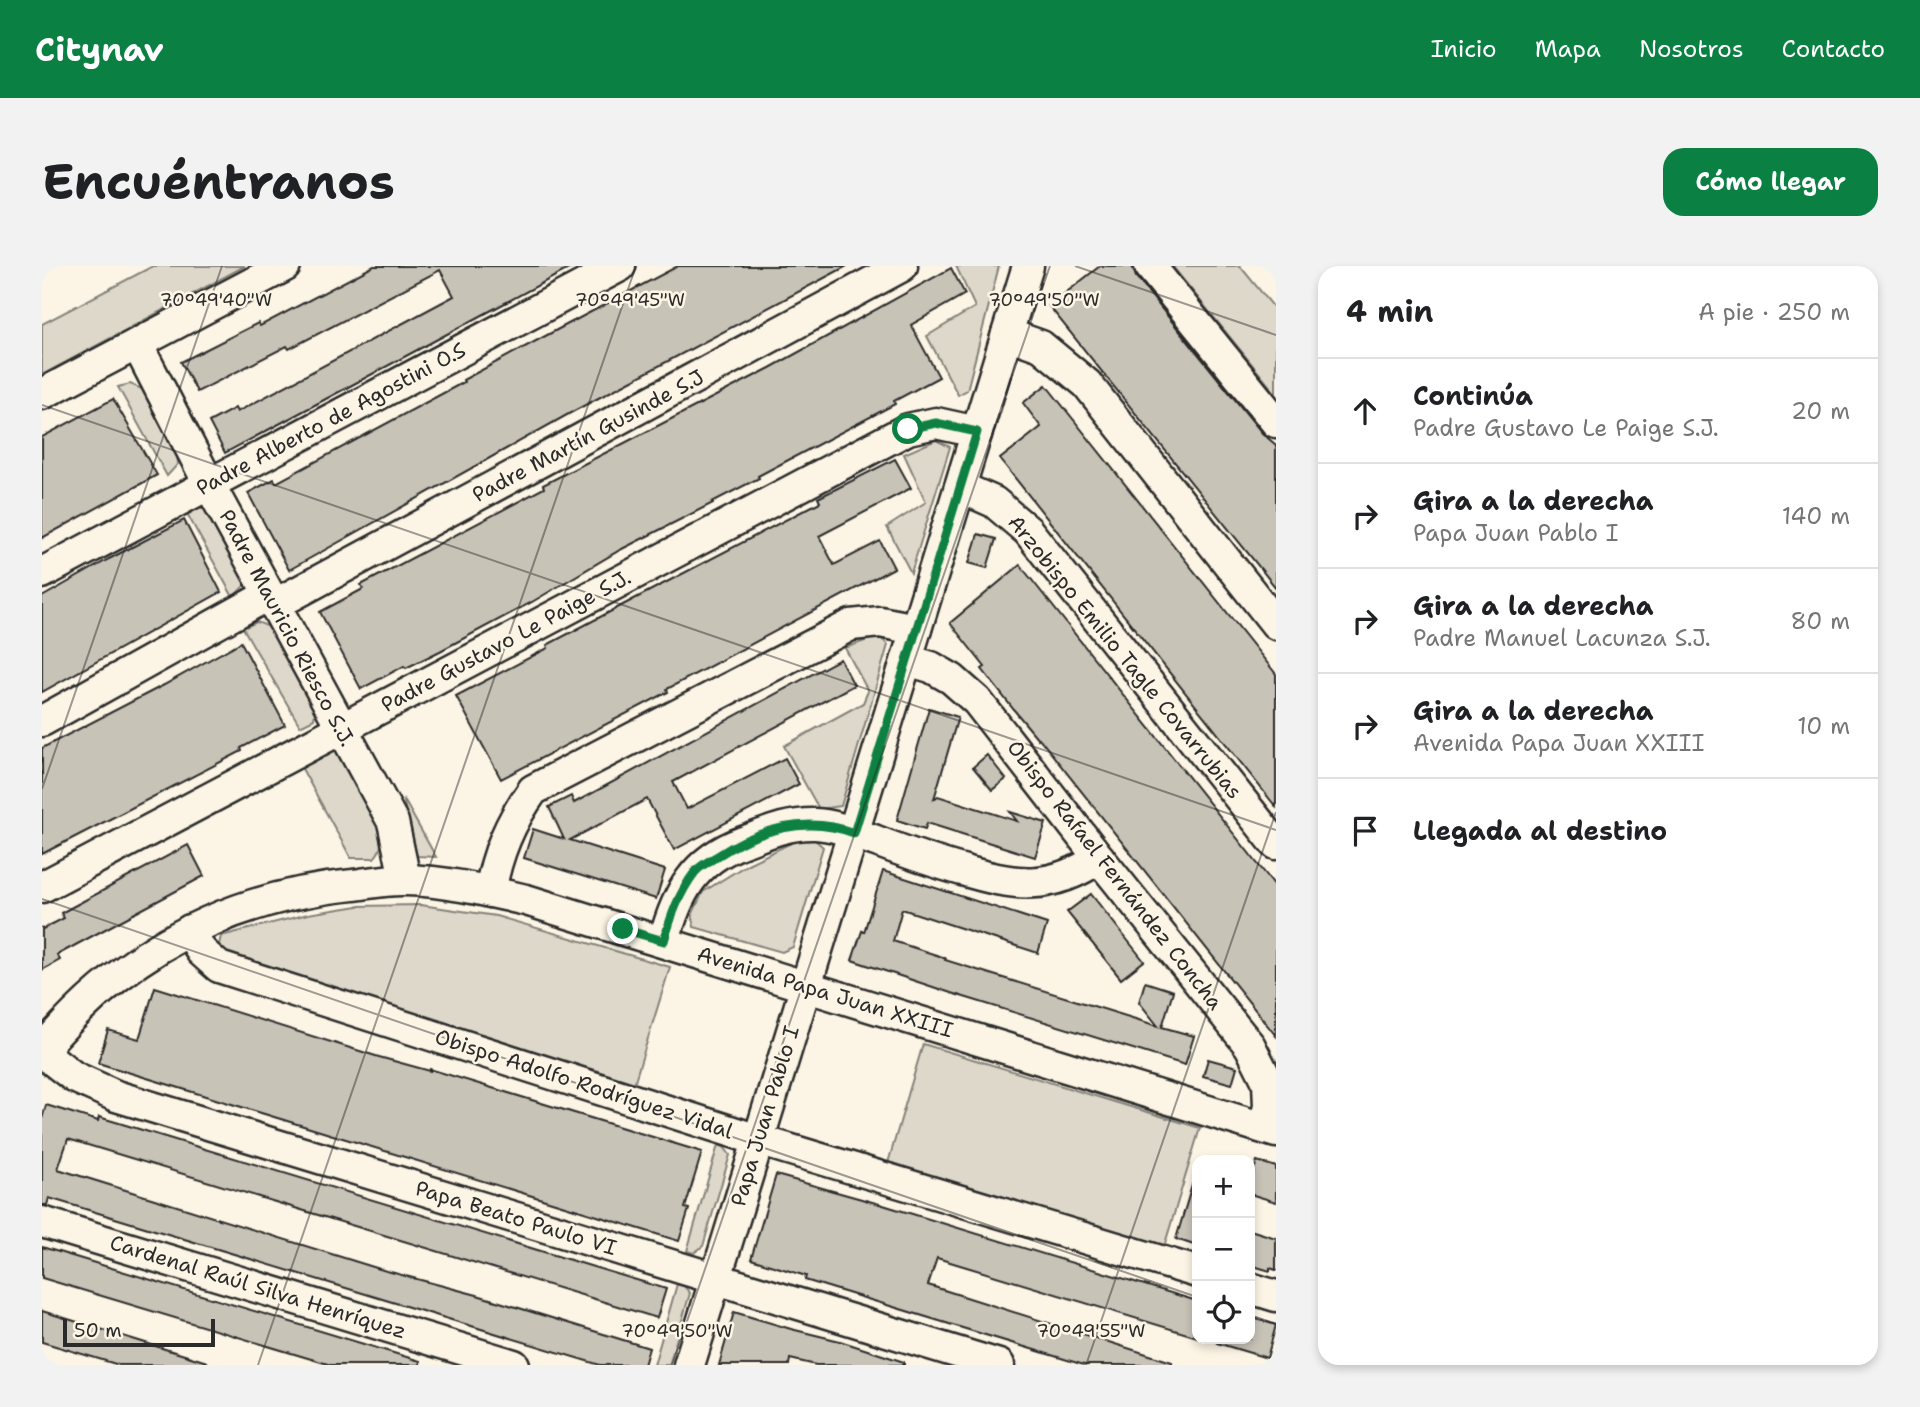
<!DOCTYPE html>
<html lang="es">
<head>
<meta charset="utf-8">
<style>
  :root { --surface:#fff; --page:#f2f2f2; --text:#202124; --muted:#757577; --line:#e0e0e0; --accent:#0b8043 }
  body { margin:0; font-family:"Shantell Sans",sans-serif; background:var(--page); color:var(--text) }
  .controls { position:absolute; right:21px; bottom:21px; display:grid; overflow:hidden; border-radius:14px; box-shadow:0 4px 10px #0003 }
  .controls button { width:63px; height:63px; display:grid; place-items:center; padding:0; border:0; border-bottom:2px solid var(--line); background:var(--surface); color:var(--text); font:35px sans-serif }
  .scale { position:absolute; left:21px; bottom:18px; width:152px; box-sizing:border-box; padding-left:7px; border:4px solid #2b2b2b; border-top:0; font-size:19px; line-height:24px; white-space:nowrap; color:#2b2b2b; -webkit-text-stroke:5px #fcf5e5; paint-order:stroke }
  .stop { position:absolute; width:21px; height:21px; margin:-16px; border:5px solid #0b8043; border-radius:50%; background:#fff }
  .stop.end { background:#0b8043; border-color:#fff; box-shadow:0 2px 7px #0008 }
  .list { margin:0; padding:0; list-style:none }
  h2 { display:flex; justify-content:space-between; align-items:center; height:91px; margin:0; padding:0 28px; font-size:30px }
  h2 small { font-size:23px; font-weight:400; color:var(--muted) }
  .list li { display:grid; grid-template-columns:46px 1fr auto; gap:21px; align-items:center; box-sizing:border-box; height:105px; padding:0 28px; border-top:2px solid var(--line) }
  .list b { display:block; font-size:26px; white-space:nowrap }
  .list p { margin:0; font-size:23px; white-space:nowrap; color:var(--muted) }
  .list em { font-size:23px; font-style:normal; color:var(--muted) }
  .icon { flex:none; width:38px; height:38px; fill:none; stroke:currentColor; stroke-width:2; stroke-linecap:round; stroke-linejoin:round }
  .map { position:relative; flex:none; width:1234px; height:1099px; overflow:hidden; border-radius:21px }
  header { display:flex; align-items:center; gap:42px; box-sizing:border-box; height:98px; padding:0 35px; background:var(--accent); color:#fff }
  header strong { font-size:33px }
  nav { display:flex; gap:38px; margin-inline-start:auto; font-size:24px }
  .intro { display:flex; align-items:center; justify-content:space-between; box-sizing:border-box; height:168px; padding:0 42px }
  h1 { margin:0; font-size:49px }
  .button { padding:18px 32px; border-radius:21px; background:var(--accent); color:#fff; font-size:24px; font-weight:700 }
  main { display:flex; gap:42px; padding:0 42px }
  aside { flex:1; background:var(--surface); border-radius:21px; box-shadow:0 4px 10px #0003 }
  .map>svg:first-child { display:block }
  .green { fill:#ded8ca; stroke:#84827a; stroke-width:2 }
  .building { fill:#c8c3b7; stroke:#2b2b2b; stroke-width:2 }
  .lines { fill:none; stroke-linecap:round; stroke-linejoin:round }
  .minor-casing { stroke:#2b2b2b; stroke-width:35 }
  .minor { stroke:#fcf5e5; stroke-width:30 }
  .route { stroke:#0b8043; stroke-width:9 }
  .ticks { fill:none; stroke:#2b2b2b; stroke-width:2; stroke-opacity:0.45 }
  .labels { text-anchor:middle; stroke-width:5; stroke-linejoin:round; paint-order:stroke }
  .street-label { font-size:21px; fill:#2b2b2b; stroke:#fcf5e5 }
  .ticks-label { font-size:18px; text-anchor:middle; fill:#2b2b2b; stroke:#fcf5e5; stroke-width:5; stroke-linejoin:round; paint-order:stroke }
</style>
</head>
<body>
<header>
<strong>Citynav</strong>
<nav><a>Inicio</a><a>Mapa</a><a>Nosotros</a><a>Contacto</a></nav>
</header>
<div class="intro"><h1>Encuéntranos</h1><a class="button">Cómo llegar</a></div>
<main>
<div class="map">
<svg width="1234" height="1099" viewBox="0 0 1234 1099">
  <rect width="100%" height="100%" fill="#fcf5e5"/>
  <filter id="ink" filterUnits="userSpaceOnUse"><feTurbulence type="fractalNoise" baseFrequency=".0143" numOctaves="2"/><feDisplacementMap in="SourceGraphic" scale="14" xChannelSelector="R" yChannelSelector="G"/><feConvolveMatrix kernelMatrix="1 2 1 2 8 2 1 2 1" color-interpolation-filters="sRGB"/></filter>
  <g filter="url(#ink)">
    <g class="green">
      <path d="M111 0H203L0 109V58Z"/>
      <path d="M914 0H957L925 124 916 129 885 70 933 41Z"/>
      <path d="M1130 0H1198L1234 44V128Z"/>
      <path d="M88 118 100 123 135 189 136 198 125 210 76 121Z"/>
      <path d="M894 174 908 181 869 307 845 261 884 236 862 188Z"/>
      <path d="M155 240 166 244 202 310V320L191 331 142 242Z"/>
      <path d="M215 356 232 363 274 439 272 453 258 460 201 362Z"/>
      <path d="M837 370 846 379 799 540 777 543 742 480 821 437 826 425 803 382Z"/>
      <path d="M282 484H293L300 490C312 513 339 552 339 577 339 583 336 588 332 592H309L258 499Z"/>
      <path d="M361 532 394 591 375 590C369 576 365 549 361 532Z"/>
      <path d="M771 572 781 581 751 681 740 686 652 661 650 649 661 626 706 598 755 574Z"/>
      <path d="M379 639 454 650 628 701 591 821 175 687 179 670 266 648 316 640Z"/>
      <path d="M881 778 1158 862 1122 981 846 897Z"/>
      <path d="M676 879 682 881 688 889 661 980 652 987 645 985Z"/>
      <path d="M635 1018 642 1020 648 1027 627 1099H612Z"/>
    </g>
    <g class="building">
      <path d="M332 0H532L183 187 167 156 193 142 195 146 412 30 398 4 247 83 245 80 155 126 139 96 216 57 218 60Z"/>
      <path d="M636 0H805L532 145 247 304 206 227 232 213 234 217 422 116 421 114 509 67Z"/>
      <path d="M1058 0H1090L1094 11 1220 167 1234 179V322L1007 40Z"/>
      <path d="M909 2 923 28 869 59 897 111 852 135 853 138 716 210 717 212 670 236 671 237 578 284 490 336 398 385 364 402 362 400 319 423 278 346 321 323 319 319 502 222 501 219 728 102Z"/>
      <path d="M1004 119 1234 408V541L958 193 999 161 981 137Z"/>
      <path d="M71 133 115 209 0 272V171Z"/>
      <path d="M853 193 869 222 777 270 792 299 838 275 852 302 625 423 626 426 459 513 414 430 506 382 505 379 596 331 778 236 776 232Z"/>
      <path d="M142 254 179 326 0 426V331L67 293Z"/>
      <path d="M936 268 954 273 945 302 927 297Z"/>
      <path d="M978 299 1234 621V770L997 472 996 473 972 444 940 403 943 401 908 357Z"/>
      <path d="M199 376 243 459 199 482 200 485 0 588V482L122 419Z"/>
      <path d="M798 393 812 419 631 516 645 543 743 492 757 518 632 584 605 533 528 574 623 604 614 633 482 592 491 563 522 573 507 541 529 530 532 537Z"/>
      <path d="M887 442 916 451 892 533 896 530 975 555 968 546 1004 557 993 591 885 557 883 563 855 554Z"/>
      <path d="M945 489 964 513 950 524 931 501Z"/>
      <path d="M146 579 162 610 15 689 18 694 0 704V661L1 663 22 652 19 647Z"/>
      <path d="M841 605 1005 658 996 687 860 643 851 675 904 692 903 694 1116 760 1097 736 1103 716 1131 725 1120 761 1152 770 1143 799 909 727 810 694 820 665 822 666Z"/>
      <path d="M1049 628 1102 695 1079 713 1025 646Z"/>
      <path d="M113 721 337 791 388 805V803L660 886 643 942 647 943 637 975 56 797 66 764 97 773Z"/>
      <path d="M1166 793 1195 801 1190 818 1161 810Z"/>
      <path d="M4 839 56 855 57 851 87 860 624 1023 615 1052 26 873 16 903 341 1004 435 1029 607 1082 602 1099H558L7 932 5 939H0V853Z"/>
      <path d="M1215 895 1234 901V936L1208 928V918Z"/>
      <path d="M734 909 841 939 1155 1035V1071L895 992 886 1019 1130 1096V1099H1042L763 1014 764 1010 709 993Z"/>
      <path d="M1151 916 1155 917V980L1134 973Z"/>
      <path d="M1208 964 1234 972V1004L1228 1002V1005L1208 999Z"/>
      <path d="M0 981 378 1095V1099H289L0 1012Z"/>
      <path d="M0 1045 165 1096 164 1099H77L0 1076Z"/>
      <path d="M692 1046 749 1063 798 1075 862 1096V1099H774L748 1093 747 1099H677Z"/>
      <path d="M1208 1051 1234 1059 1225 1092 1175 1077 1176 1073H1208Z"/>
    </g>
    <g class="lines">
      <defs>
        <g id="minor">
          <path d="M1108 0 1234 156"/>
          <path d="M965 68 999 80 1045 118 1234 358"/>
          <path d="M95 78 167 218 351 556 363 613"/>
          <path d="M0 128 243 0"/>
          <path d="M918 221 952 236 986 265 1234 578"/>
          <path d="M0 307 578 0"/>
          <path d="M232 339 860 0"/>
          <path d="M865 394 889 401 910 413 935 435 1057 592 1208 780 1226 816 1227 841 1221 861"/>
          <path d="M0 455 226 329"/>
          <path d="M0 621 866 163 894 157 935 166"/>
          <path d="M448 626C455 587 468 556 491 524L809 359 838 356 874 363"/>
          <path d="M148 664 159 685 177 701 716 874 1155 1006"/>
          <path d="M622 675C635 627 652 594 701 576 725 567 747 557 773 558 795 559 814 568 834 575 863 586 891 596 920 604 973 620 1009 625 1057 592"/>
          <path d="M0 784C81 687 184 631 311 619 328 617 346 613 364 614 404 615 445 625 484 634L1234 866"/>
          <path d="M0 786 32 811 74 830 957 1099"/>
          <path d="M0 956 472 1099"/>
          <path d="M1208 1022 1234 1030"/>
          <path d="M647 1099 986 0"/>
        </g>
      </defs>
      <use href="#minor" class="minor-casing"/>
      <use href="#minor" class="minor"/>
    </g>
  </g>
  <g class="lines" filter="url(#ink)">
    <path class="route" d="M581 663 622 675C629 650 637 627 653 606 658 600 667 595 674 591 716 563 765 549 812 567L935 166 894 157 866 163"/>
  </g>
  <path class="ticks" d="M1033 0 1234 69M0 139 1234 564M0 523 180 0M0 633 1155 1031M1208 1049 1234 1058M216 1099 594 0M630 1099 1008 0M1044 1099 1234 546"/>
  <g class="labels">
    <g class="street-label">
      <text transform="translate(289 153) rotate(-28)" y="7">Padre Alberto de Agostini O.S</text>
      <text transform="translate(546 170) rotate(-28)" y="7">Padre Martín Gusinde S.J</text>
      <text transform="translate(245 362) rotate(62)" y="7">Padre Mauricio Riesco S.J.</text>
      <text transform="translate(464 375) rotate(-28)" y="7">Padre Gustavo Le Paige S.J.</text>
      <text transform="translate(1083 391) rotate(51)" y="7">Arzobispo Emilio Tagle Covarrubias</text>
      <text transform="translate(1073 609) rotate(52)" y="7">Obispo Rafael Fernández Concha</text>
      <text transform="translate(783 726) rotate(17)" y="7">Avenida Papa Juan XXIII</text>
      <text transform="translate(542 818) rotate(18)" y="7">Obispo Adolfo Rodríguez Vidal</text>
      <text transform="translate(723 850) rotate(-73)" y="7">Papa Juan Pablo I</text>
      <text transform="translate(474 952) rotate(17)" y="7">Papa Beato Paulo VI</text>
      <text transform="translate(216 1021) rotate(17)" y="7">Cardenal Raúl Silva Henríquez</text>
    </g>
  </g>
  <g class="ticks-label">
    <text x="174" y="40">70°49'40"W</text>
    <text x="588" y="40">70°49'45"W</text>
    <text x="1002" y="40">70°49'50"W</text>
    <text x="635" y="1071">70°49'50"W</text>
    <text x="1049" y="1071">70°49'55"W</text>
  </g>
</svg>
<div class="controls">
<button>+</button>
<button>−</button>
<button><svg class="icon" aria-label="locate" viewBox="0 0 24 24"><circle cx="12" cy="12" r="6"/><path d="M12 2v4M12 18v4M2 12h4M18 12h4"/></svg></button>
</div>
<div class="scale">50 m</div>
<div class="stop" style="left:866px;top:163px"></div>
<div class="stop end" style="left:581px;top:663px"></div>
</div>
<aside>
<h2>4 min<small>A pie · 250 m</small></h2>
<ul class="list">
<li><svg class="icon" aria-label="ahead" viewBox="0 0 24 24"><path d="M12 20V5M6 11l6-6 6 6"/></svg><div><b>Continúa</b><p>Padre Gustavo Le Paige S.J.</p></div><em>20 m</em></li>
<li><svg class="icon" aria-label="right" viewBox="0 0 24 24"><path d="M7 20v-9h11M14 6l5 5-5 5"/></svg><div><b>Gira a la derecha</b><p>Papa Juan Pablo I</p></div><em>140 m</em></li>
<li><svg class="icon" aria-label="right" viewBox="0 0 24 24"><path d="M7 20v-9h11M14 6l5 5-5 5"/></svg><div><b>Gira a la derecha</b><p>Padre Manuel Lacunza S.J.</p></div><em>80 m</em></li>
<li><svg class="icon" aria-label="right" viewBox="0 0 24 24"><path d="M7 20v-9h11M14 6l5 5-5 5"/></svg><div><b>Gira a la derecha</b><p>Avenida Papa Juan XXIII</p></div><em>10 m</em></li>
<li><svg class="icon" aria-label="arrive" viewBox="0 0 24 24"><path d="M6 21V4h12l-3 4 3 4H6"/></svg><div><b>Llegada al destino</b></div></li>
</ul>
</aside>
</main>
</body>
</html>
